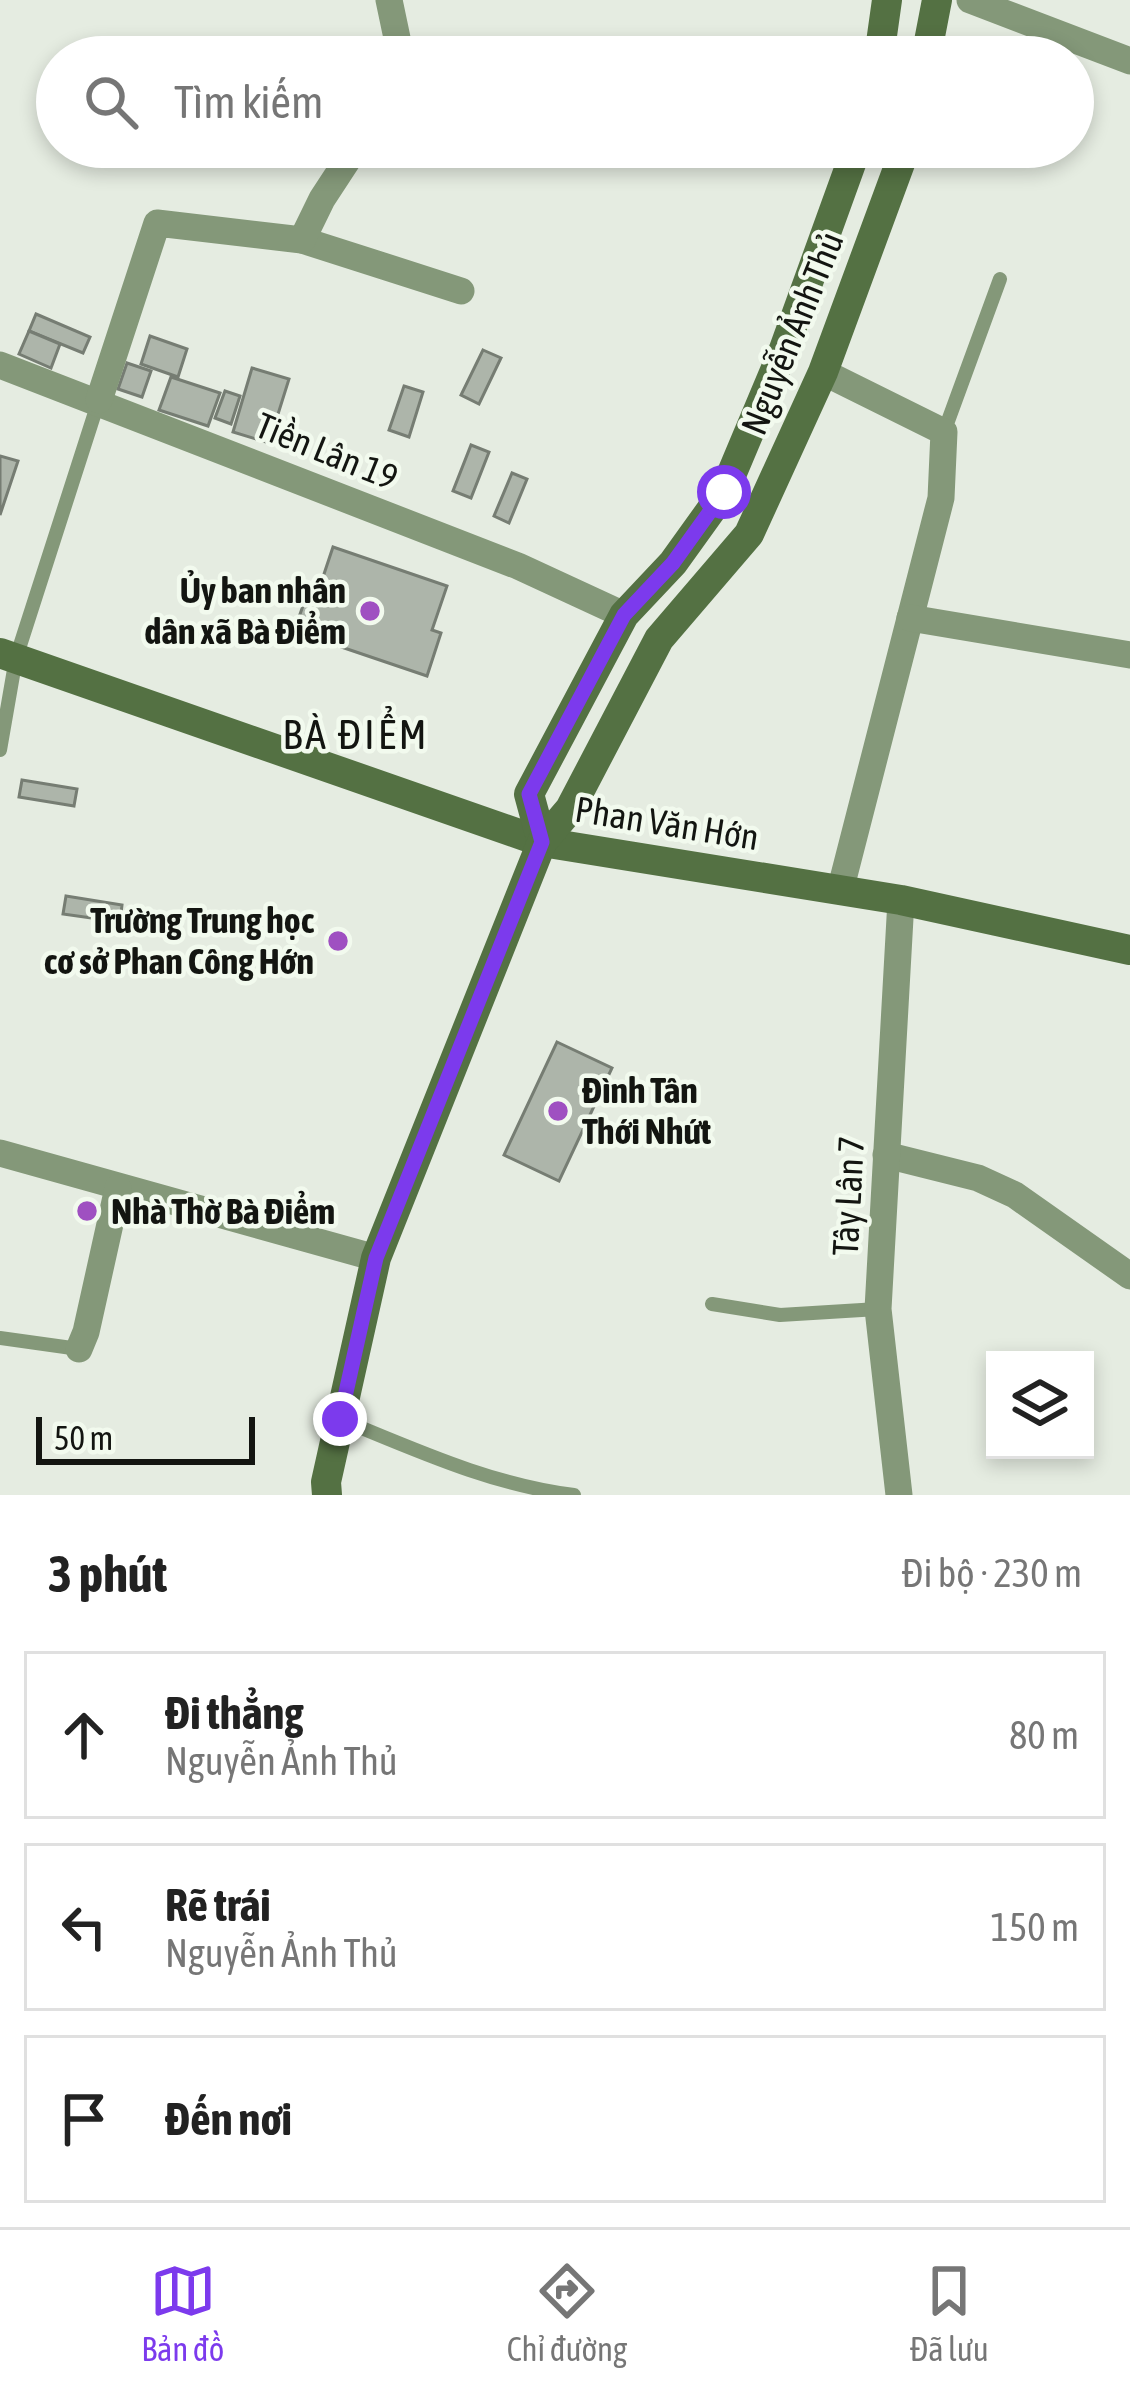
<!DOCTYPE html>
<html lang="vi">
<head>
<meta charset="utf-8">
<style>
  :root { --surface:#fff; --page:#f6f6f6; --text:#222; --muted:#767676; --line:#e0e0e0; --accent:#7c3aed }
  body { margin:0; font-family:"Asap Condensed",sans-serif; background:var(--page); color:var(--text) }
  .controls { position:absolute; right:36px; bottom:36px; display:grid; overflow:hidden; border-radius:0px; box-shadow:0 6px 18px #0003 }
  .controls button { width:108px; height:108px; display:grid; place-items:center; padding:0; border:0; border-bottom:3px solid var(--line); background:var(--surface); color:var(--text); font:60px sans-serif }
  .scale { position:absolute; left:36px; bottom:30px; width:219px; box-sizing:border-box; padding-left:12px; border:6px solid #131511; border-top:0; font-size:33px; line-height:42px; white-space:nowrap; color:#131511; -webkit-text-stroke:9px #f2faee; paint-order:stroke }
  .stop { position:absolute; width:36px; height:36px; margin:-27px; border:9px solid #7c3aed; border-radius:50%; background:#fff }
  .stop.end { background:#7c3aed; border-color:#fff; box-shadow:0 3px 12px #0008 }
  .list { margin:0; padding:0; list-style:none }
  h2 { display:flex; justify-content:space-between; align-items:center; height:156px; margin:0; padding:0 48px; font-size:51px }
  h2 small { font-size:39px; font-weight:400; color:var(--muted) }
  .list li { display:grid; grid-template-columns:78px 1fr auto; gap:36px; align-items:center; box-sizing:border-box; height:168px; margin:0 24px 24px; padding:0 24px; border:3px solid var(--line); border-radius:0px }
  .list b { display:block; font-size:45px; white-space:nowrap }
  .list p { margin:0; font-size:39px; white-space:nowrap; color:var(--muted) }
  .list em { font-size:39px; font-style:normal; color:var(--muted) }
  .icon { flex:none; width:66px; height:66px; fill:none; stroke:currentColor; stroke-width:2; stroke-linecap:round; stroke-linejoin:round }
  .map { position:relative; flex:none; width:1130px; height:1495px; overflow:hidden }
  .search { position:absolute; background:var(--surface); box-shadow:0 6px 18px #0003; left:36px; right:36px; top:36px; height:132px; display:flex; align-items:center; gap:30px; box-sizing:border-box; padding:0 42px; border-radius:66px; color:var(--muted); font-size:45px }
  .sheet { height:732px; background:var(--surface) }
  nav { display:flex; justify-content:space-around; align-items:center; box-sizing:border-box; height:168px; border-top:3px solid var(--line); background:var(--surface); font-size:33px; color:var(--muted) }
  nav a { display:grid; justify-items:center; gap:6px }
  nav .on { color:var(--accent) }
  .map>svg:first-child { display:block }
  .building { fill:#adb5aa; stroke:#767d73; stroke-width:3 }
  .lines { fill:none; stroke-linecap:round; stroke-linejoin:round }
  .lane { stroke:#849879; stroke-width:14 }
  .street { stroke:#849879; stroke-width:27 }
  .secondary { stroke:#547143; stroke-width:30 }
  .route { stroke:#7c3aed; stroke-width:15 }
  .poi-dot { fill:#9f50c1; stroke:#f2faee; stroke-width:4.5 }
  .labels { text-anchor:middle; stroke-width:9; stroke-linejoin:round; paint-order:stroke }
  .street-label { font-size:36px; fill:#131511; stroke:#f2faee }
  .poi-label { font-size:36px; font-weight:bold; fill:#131511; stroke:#f2faee; text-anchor:end }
  .quarter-label { font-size:42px; letter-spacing:3px; fill:#131511; stroke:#f2faee }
</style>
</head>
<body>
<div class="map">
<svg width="1130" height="1495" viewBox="0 0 1130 1495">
  <rect width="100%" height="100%" fill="#e5ece1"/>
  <g class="building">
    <path d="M36 314 90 337 83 353 29 331Z"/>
    <path d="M29 331 60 344 51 368 19 354Z"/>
    <path d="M150 336 187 349 178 377 141 364Z"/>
    <path d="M483 350 501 358 479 404 461 395Z"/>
    <path d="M127 363 151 371 142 397 118 389Z"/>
    <path d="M252 368 289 379 269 443 233 432Z"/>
    <path d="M171 377 220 393 208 426 159 410Z"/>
    <path d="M404 386 423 392 409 437 389 430Z"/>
    <path d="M225 391 240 396 231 424 215 418Z"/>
    <path d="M471 445 489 452 471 498 453 491Z"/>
    <path d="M0 456 18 461 0 515Z"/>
    <path d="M512 473 527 479 509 523 494 516Z"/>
    <path d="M333 547 447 586 432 630 441 633 427 676 294 631 309 589 318 592Z"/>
    <path d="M22 780 77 789 74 806 19 797Z"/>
    <path d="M66 896 122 905 120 922 63 914Z"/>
    <path d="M557 1042 612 1068 559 1181 504 1155Z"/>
  </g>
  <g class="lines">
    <g class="lane">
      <path d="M944 432 1000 279"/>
      <path d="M0 750 16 658 98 403"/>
      <path d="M712 1304 780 1315 878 1309"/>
      <path d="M0 1338 79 1349"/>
      <path d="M340 1419C416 1450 492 1485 574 1495"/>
    </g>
    <g class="street">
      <path d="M389 0 401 57"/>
      <path d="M970 0 1130 61"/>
      <path d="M302 240 461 291"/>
      <path d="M0 365 518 566 624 615"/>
      <path d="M823 372 944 432 941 498 840 891"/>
      <path d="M99 400 157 223 302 240 322 199 356 147"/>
      <path d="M910 618 1130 655"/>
      <path d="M0 1153 376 1258"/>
      <path d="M886 1155 978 1178 1015 1195 1130 1276"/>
      <path d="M79 1349 86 1332 118 1188"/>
      <path d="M899 1495 878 1309 901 900"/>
    </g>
    <g class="secondary">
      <path d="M879 57 887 0"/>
      <path d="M926 57 937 0"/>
      <path d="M0 653 542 842 901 900 1130 950"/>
      <path d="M542 842 529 794 624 615 673 563 724 492 784 349 857 147"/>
      <path d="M327 1495 326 1482 376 1258 542 842 570 809 659 639 749 534 823 372 906 147"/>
    </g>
  </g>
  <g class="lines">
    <path class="route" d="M340 1419 376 1258 542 842 529 794 624 615 673 563 724 492"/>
  </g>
  <g class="poi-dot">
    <circle cx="370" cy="611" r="12"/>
    <circle cx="338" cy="941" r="12"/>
    <circle cx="558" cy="1111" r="12"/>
    <circle cx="87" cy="1211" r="12"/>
  </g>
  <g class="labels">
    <g class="street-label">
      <text transform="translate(792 333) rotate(-68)" y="13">Nguyễn Ảnh Thủ</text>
      <text transform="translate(327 451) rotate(22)" y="13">Tiền Lân 19</text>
      <text transform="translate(667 823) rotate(9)" y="13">Phan Văn Hớn</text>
      <text transform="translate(848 1196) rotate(-87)" y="13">Tây Lân 7</text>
    </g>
    <g class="poi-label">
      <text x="346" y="603">Ủy ban nhân<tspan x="346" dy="41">dân xã Bà Điểm</tspan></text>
      <text x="314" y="933">Trường Trung học<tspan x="314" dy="41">cơ sở Phan Công Hớn</tspan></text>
      <text x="582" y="1103" text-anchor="start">Đình Tân<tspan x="582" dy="41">Thới Nhứt</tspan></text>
      <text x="111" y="1224" text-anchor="start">Nhà Thờ Bà Điểm</text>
    </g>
    <g class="quarter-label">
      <text x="356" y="749">BÀ ĐIỂM</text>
    </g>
  </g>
</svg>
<div class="controls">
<button><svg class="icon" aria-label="layers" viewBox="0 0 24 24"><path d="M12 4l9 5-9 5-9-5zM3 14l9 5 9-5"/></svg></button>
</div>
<div class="scale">50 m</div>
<div class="stop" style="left:724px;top:492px"></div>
<div class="stop end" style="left:340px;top:1419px"></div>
<div class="search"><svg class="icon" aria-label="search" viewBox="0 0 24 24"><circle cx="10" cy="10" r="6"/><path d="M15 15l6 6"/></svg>Tìm kiếm</div>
</div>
<section class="sheet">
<h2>3 phút<small>Đi bộ · 230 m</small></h2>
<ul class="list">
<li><svg class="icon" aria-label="ahead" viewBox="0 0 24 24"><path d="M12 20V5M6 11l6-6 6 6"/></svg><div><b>Đi thẳng</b><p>Nguyễn Ảnh Thủ</p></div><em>80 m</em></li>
<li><svg class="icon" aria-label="left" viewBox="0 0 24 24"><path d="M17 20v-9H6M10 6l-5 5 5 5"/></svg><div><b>Rẽ trái</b><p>Nguyễn Ảnh Thủ</p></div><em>150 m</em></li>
<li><svg class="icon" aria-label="arrive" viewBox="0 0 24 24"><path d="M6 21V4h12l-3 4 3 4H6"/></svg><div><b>Đến nơi</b></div></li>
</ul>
</section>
<nav>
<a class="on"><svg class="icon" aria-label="map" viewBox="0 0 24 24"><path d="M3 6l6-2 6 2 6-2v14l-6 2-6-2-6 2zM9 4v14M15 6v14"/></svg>Bản đồ</a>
<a><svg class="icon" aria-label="directions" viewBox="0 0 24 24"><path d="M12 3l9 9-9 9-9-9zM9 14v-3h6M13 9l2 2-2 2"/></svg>Chỉ đường</a>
<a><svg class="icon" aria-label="saved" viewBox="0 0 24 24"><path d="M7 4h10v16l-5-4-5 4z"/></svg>Đã lưu</a>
</nav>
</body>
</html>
